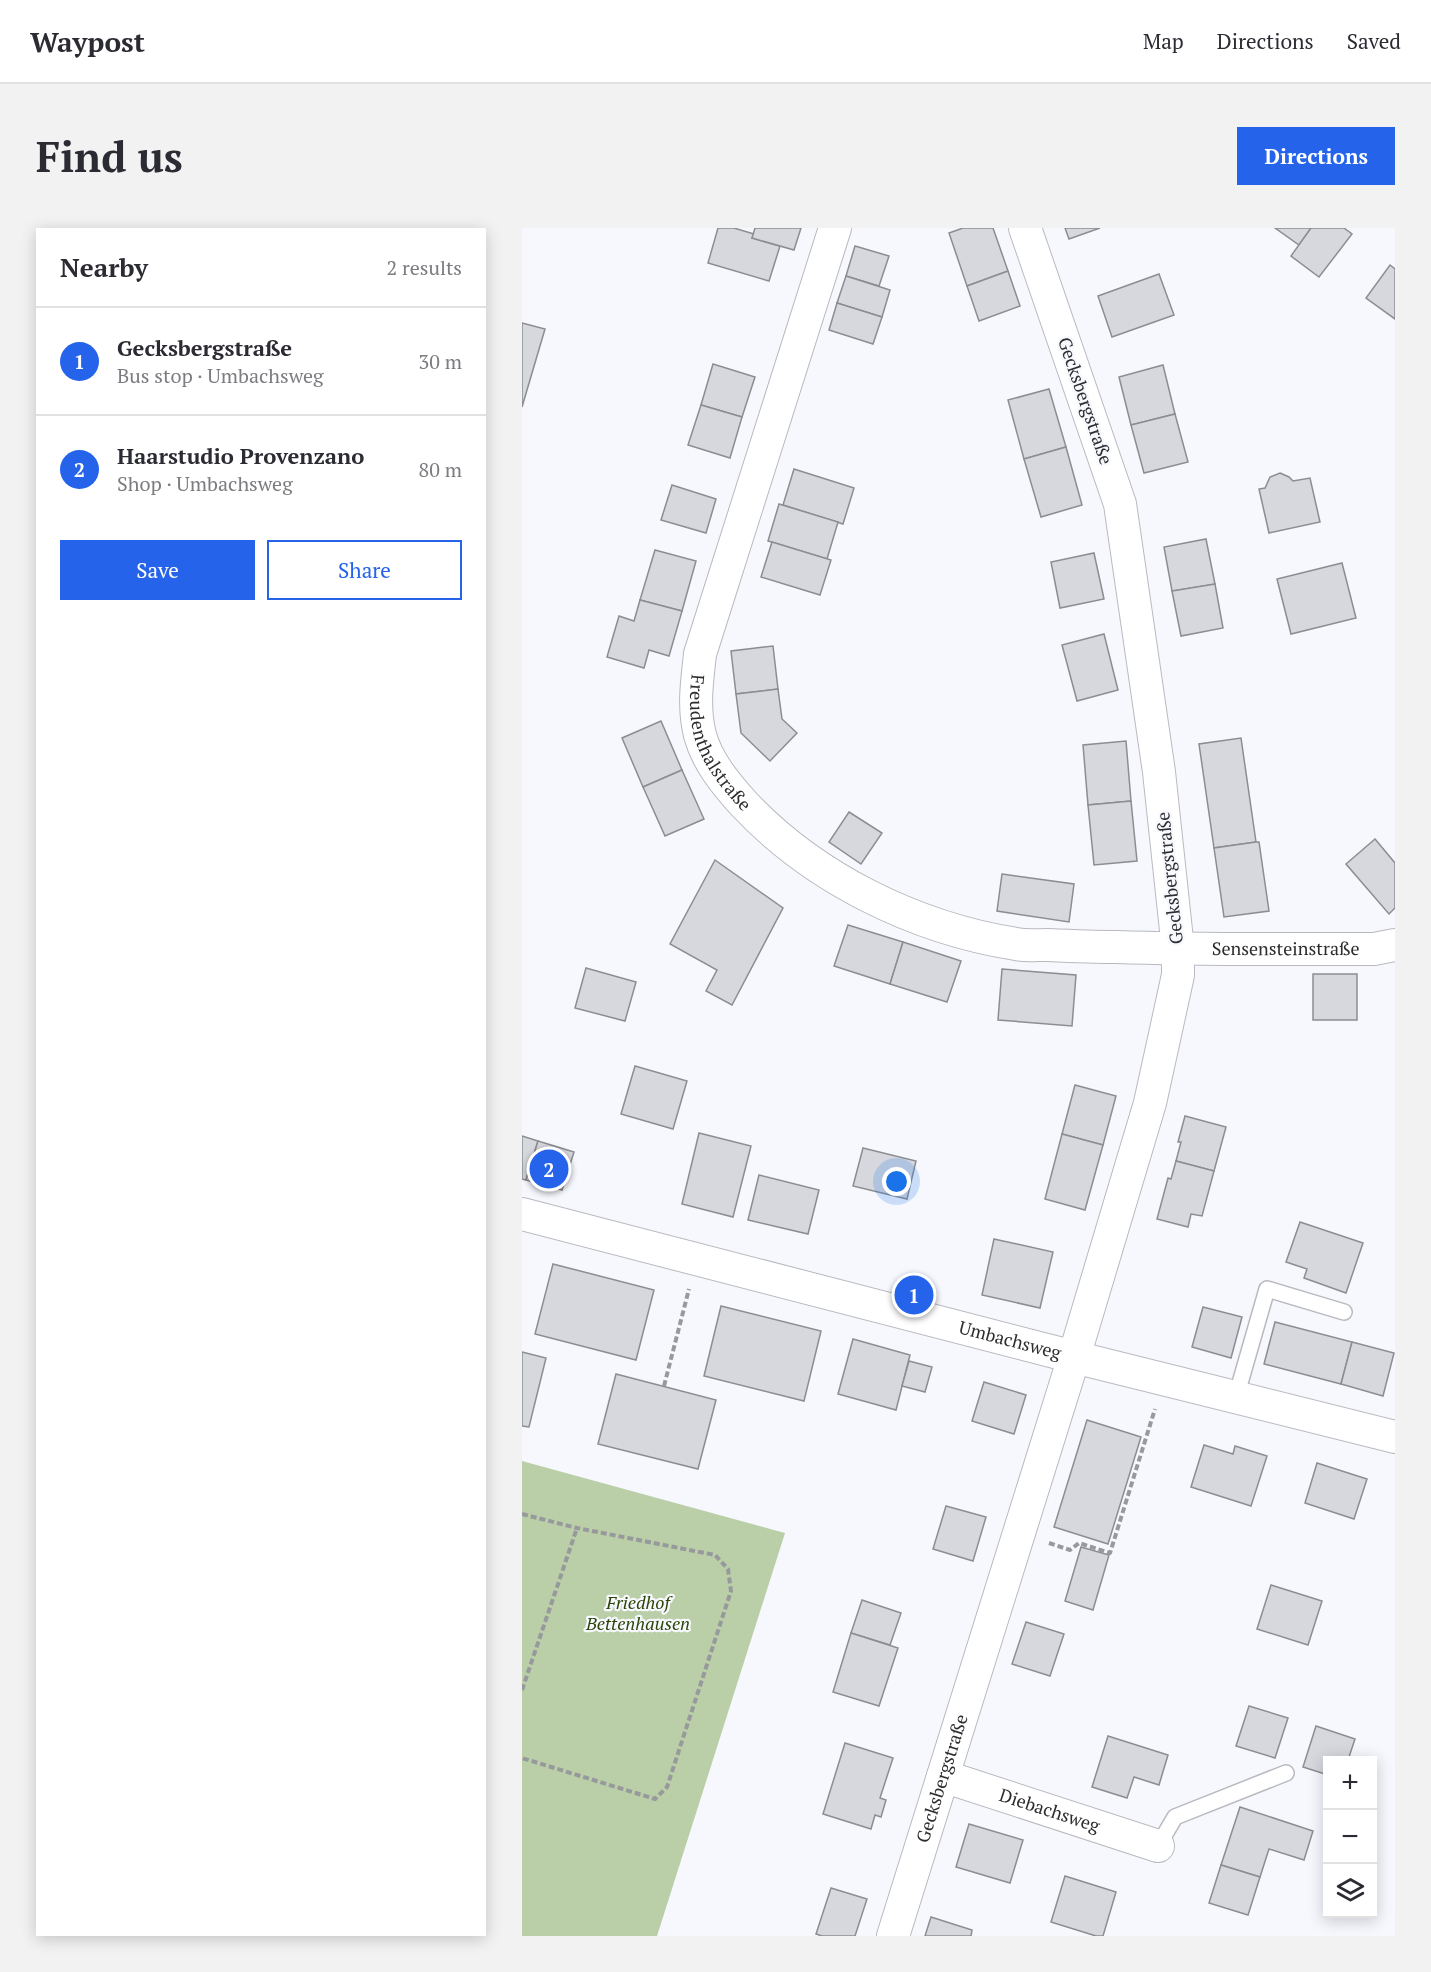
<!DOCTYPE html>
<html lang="en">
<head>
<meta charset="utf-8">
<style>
  :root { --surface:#fff; --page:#f2f2f3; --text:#2b2b33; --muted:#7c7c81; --line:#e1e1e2; --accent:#2563eb }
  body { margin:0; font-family:"PT Serif",serif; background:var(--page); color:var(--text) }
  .controls { position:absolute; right:18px; bottom:18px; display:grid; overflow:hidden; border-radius:0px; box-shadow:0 3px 15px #0003 }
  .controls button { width:54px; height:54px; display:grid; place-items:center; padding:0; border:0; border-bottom:2px solid var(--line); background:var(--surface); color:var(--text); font:30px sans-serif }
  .you { position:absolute; left:375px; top:954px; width:21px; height:21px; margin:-15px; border:4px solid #fff; border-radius:50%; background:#1a73e8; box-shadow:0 0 0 9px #1a73e833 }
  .badge { display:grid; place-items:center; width:39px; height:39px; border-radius:50%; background:var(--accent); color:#fff; font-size:20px; font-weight:700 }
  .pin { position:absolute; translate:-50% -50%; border:3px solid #fff; box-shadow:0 2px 6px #0006 }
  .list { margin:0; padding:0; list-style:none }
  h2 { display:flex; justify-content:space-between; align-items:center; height:78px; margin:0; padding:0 24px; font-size:26px }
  h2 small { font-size:20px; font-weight:400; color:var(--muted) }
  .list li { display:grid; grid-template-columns:39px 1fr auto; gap:18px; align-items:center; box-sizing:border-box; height:108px; padding:0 24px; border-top:2px solid var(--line) }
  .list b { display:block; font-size:22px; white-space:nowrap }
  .list p { margin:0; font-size:20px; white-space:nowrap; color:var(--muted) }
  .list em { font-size:20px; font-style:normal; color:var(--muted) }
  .actions { display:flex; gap:12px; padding:18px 24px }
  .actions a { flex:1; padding:14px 0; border:2px solid var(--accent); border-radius:0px; text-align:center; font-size:21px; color:var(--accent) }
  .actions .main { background:var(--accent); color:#fff }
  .icon { flex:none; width:33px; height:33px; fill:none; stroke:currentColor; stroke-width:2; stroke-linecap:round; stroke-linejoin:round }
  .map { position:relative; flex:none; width:873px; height:1708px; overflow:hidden; border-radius:0px }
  header { display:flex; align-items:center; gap:36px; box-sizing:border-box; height:84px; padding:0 30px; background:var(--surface); border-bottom:2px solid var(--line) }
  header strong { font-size:28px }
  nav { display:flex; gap:33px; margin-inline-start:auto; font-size:21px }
  .intro { display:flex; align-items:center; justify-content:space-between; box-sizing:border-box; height:144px; padding:0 36px }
  h1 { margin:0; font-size:42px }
  .button { padding:15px 27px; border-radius:0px; background:var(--accent); color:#fff; font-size:21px; font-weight:700 }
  main { display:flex; gap:36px; padding:0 36px }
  aside { flex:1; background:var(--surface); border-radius:0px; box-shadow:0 3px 15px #0003 }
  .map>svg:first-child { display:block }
  .green { fill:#bacea7 }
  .building { fill:#d6d8de; stroke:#8b8d92; stroke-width:1.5 }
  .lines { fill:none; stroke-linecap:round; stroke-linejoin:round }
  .service-casing { stroke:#b8bac0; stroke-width:18 }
  .minor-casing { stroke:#b8bac0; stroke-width:34 }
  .path { stroke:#97999c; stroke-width:4; stroke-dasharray:6 3; stroke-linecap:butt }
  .service { stroke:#fff; stroke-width:15 }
  .minor { stroke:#fff; stroke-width:32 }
  .labels { text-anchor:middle; stroke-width:4.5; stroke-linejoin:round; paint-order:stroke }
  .street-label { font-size:18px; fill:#2c2d2f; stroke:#f6f8fd }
  .park-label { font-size:18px; font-style:italic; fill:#2b4407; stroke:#f6f8fd }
</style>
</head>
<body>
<header>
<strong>Waypost</strong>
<nav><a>Map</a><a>Directions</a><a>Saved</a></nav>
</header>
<div class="intro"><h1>Find us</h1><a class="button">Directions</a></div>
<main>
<aside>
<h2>Nearby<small>2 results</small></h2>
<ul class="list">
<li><span class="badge">1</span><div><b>Gecksbergstraße</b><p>Bus stop · Umbachsweg</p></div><em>30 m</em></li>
<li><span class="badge">2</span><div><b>Haarstudio Provenzano</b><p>Shop · Umbachsweg</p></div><em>80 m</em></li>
</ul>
<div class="actions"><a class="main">Save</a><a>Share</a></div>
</aside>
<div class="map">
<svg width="873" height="1708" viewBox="0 0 873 1708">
  <rect width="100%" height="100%" fill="#f6f8fd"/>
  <path class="green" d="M0 1233 263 1305 135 1708H0Z"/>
  <g class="building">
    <path d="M196 0H212L232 6 230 10 258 18 247 53 186 35Z"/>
    <path d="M233 0H279L272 22 230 10Z"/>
    <path d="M441 0H471L486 43 445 58 427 5Z"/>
    <path d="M543 0H578L547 11Z"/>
    <path d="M753 0H789L777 17Z"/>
    <path d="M789 0H822L830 6 797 49 769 28Z"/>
    <path d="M333 18 367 28 357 58 324 48Z"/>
    <path d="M868 37 873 41V91L844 70Z"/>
    <path d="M486 43 498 78 457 93 445 58Z"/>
    <path d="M637 46 652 87 590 109 576 68Z"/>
    <path d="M324 48 368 62 360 89 315 75Z"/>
    <path d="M315 75 360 89 351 116 307 102Z"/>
    <path d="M0 95 23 101 0 179Z"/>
    <path d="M191 136 233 149 220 189 179 177Z"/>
    <path d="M641 137 653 186 609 197 597 149Z"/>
    <path d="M527 161 544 219 502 231 486 172Z"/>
    <path d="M179 177 220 189 208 230 166 217Z"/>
    <path d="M653 186 666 234 622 245 609 197Z"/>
    <path d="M544 219 560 277 519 289 502 231Z"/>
    <path d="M272 241 332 260 321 296 261 277Z"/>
    <path d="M758 245 767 249 771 253 788 250 798 294 747 305 737 261 743 260 748 249Z"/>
    <path d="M150 257 194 271 184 305 139 292Z"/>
    <path d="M257 276 316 294 305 331 246 313Z"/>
    <path d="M684 311 693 356 650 363 642 319Z"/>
    <path d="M250 314 309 332 298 367 239 349Z"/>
    <path d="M133 322 174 333 160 383 118 372Z"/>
    <path d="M572 325 582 371 538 380 529 334Z"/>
    <path d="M820 335 834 390 769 406 755 351Z"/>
    <path d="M693 356 701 400 659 408 650 363Z"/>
    <path d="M118 372 160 383 147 428 127 422 122 440 85 429 97 388 112 393Z"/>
    <path d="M582 406 596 462 555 473 540 417Z"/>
    <path d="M251 418 256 461 214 466 209 423Z"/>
    <path d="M256 461 260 491 275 505 248 533 219 505 214 466Z"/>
    <path d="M139 493 160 542 121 559 100 510Z"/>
    <path d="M719 510 734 614 692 620 677 516Z"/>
    <path d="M604 513 609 573 566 577 561 517Z"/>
    <path d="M160 542 182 591 143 608 121 559Z"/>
    <path d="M609 573 615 633 572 637 566 577Z"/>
    <path d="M327 584 360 605 339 636 307 614Z"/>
    <path d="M853 611 873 635V680L867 686 824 636Z"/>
    <path d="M734 614H737L747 683 702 689 692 620Z"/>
    <path d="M193 632 261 680 210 777 184 763 195 742 148 716Z"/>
    <path d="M480 646 552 656 547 694 475 683Z"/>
    <path d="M326 697 381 714 368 756 312 738Z"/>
    <path d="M381 714 439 733 425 774 368 756Z"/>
    <path d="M64 740 114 754 103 793 53 780Z"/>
    <path d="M480 741 554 747 550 798 476 792Z"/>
    <rect x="791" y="746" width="44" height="46"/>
    <path d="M113 838 165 853 151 901 99 886Z"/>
    <path d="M553 857 594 868 581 917 540 906Z"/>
    <path d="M663 888 704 899 692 943 654 933 659 914H656Z"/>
    <path d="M177 905 229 918 211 989 160 976Z"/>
    <path d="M540 906 581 917 563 982 523 971Z"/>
    <path d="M0 908 16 913 4 952 0 951Z"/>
    <path d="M16 913 52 924 40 962 4 952Z"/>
    <path d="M341 920 394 933 385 971 331 958Z"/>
    <path d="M654 933 692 943 680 988 669 986 666 999 635 991 646 950 649 951Z"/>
    <path d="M237 947 297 962 286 1006 226 992Z"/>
    <path d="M778 994 841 1015 824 1065 782 1050 785 1041 764 1034Z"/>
    <path d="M472 1011 531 1024 518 1080 460 1067Z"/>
    <path d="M31 1036 132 1062 114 1132 13 1106Z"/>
    <path d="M199 1078 299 1103 282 1173 182 1148Z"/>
    <path d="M681 1079 720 1089 709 1130 670 1119Z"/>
    <path d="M753 1094 830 1114 819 1156 742 1136Z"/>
    <path d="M331 1111 388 1127 374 1182 316 1166Z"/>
    <path d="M830 1114 872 1125 861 1168 819 1156Z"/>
    <path d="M0 1124 24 1130 7 1199 0 1198Z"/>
    <path d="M387 1133 410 1139 403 1164 380 1158Z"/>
    <path d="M94 1146 194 1172 176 1241 76 1216Z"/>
    <path d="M462 1154 504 1167 492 1206 450 1193Z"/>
    <path d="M565 1192 619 1209 586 1316 532 1299Z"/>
    <path d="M682 1217 711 1226 713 1218 745 1228 729 1278 669 1259Z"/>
    <path d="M795 1235 845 1251 832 1291 783 1275Z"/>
    <path d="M424 1278 464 1289 451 1333 411 1321Z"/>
    <path d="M559 1319 587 1327 571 1382 543 1373Z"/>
    <path d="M749 1357 800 1373 786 1417 735 1401Z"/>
    <path d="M340 1372 379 1385 368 1417 329 1405Z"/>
    <path d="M504 1394 542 1406 528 1448 490 1436Z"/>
    <path d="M329 1405 376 1420 357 1478 311 1464Z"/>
    <path d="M727 1478 766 1490 753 1530 714 1518Z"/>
    <path d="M794 1498 833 1511 826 1532H806V1547L781 1539Z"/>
    <path d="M586 1508 646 1527 637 1557 612 1549 605 1570 570 1559Z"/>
    <path d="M323 1515 371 1530 358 1570 364 1572 359 1589 353 1587 349 1601 301 1586Z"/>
    <path d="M718 1579 791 1603 782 1632 747 1621 738 1649 699 1637Z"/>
    <path d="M447 1596 501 1612 488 1655 434 1639Z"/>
    <path d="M699 1637 738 1649 726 1687 687 1675Z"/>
    <path d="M543 1648 594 1664 581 1708H574L529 1694Z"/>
    <path d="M309 1660 345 1671 333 1708H300L294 1706Z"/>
    <path d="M409 1689 450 1702 449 1708H403Z"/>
  </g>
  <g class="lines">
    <defs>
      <g id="service">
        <path d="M714 1169 745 1061 822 1084"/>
        <path d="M636 1618 653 1589 764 1545"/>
      </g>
      <g id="minor">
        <path id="s1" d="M313 0 178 426C175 453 171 480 178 507 185 533 203 555 221 575 291 650 393 700 494 716 504 718 515 717 526 717 548 718 571 719 594 719 680 722 766 721 852 721L873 717"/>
        <path id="s2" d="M0 986 552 1129 873 1209"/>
        <path id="s3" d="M421 1548 636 1618"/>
        <path id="s4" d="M371 1708 552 1129 628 875 656 747V721L637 544 598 276 503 0"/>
      </g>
    </defs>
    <use href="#service" class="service-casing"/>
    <use href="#minor" class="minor-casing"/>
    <g class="path">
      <path d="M142 1158 167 1061"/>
      <path d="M0 1286 55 1300 193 1327 206 1341 209 1363 145 1559 133 1571 0 1530"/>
      <path d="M527 1315 548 1322 557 1315 588 1325 633 1181"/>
      <path d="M0 1462 55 1300"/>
    </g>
    <use href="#service" class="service"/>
    <use href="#minor" class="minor"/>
  </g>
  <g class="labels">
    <g class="street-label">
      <text transform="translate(563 173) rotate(71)" y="6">Gecksbergstraße</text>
      <text dy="6" stroke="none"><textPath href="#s1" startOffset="542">Freudenthalstraße</textPath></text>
      <text transform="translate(648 650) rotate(-96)" y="6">Gecksbergstraße</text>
      <text dy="6" stroke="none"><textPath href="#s1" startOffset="1192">Sensensteinstraße</textPath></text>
      <text dy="6" stroke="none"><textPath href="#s2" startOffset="504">Umbachsweg</textPath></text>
      <text dy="6" stroke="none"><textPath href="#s4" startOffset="165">Gecksbergstraße</textPath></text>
      <text dy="6" stroke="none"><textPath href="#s3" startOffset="112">Diebachsweg</textPath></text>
    </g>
    <g class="park-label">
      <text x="116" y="1381">Friedhof<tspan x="116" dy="21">Bettenhausen</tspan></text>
    </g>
  </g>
</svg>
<div class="controls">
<button>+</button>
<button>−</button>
<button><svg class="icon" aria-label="layers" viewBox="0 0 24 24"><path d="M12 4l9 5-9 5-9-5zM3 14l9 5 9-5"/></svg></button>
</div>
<div class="you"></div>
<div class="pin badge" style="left:392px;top:1067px">1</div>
<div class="pin badge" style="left:27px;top:941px">2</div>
</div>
</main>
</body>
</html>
